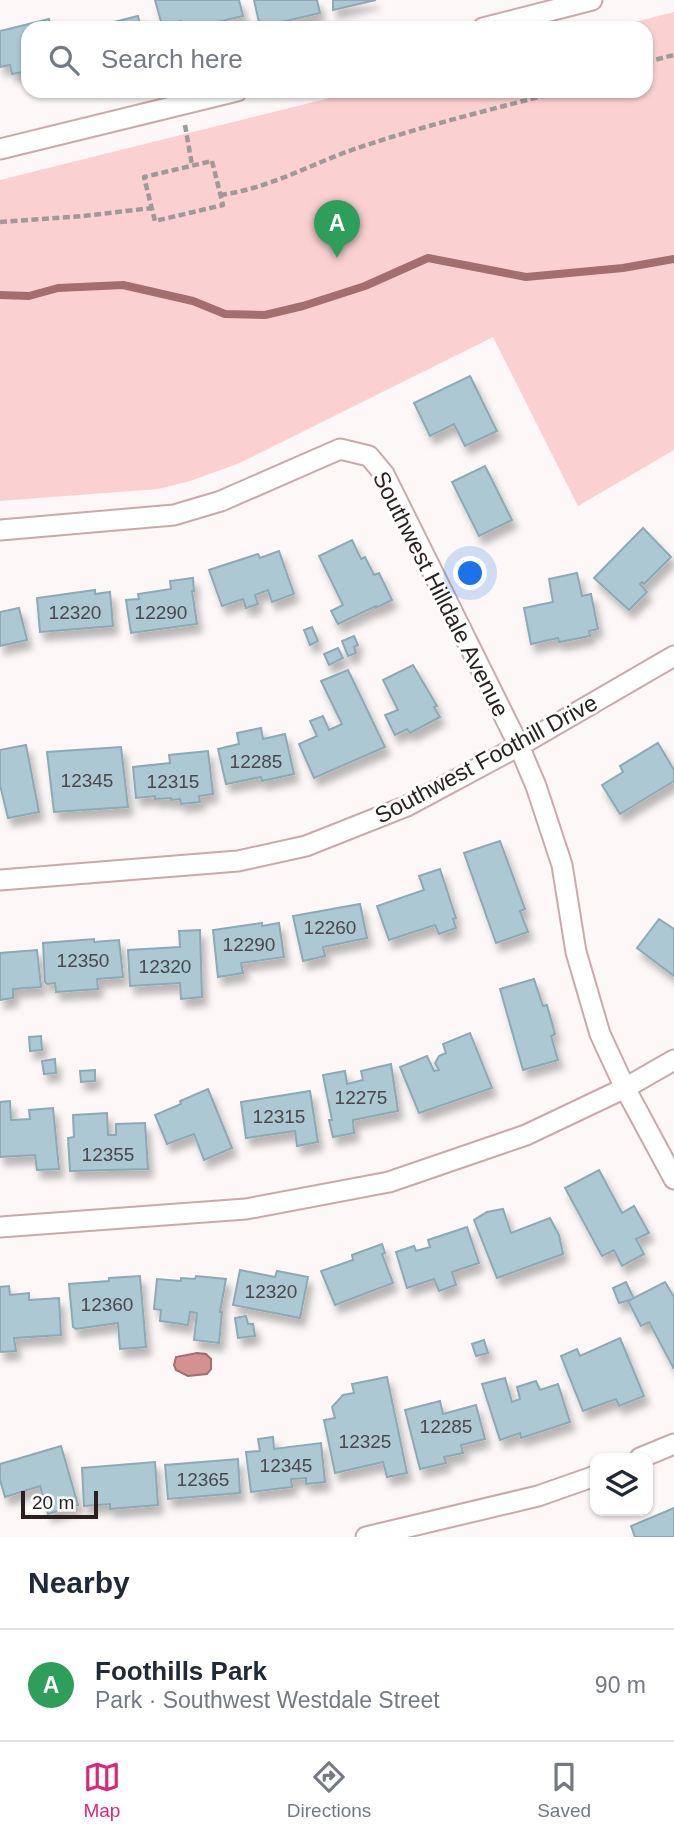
<!DOCTYPE html>
<html lang="en">
<head>
<meta charset="utf-8">
<style>
  :root { --surface:#fff; --page:#f2f2f3; --text:#1f2937; --muted:#747a83; --line:#e0e1e3; --accent:#db2777 }
  body { margin:0; font-family:Helvetica,sans-serif; background:var(--page); color:var(--text) }
  .controls { position:absolute; right:21px; bottom:21px; display:grid; overflow:hidden; border-radius:14px; box-shadow:0 2px 5px #0004 }
  .controls button { width:63px; height:63px; display:grid; place-items:center; padding:0; border:0; border-bottom:2px solid var(--line); background:var(--surface); color:var(--text); font:35px sans-serif }
  .scale { position:absolute; left:21px; bottom:18px; width:77px; box-sizing:border-box; padding-left:7px; border:4px solid #2a1e1e; border-top:0; font-size:19px; line-height:24px; white-space:nowrap; color:#2a1e1e; -webkit-text-stroke:5px #fff; paint-order:stroke }
  .you { position:absolute; left:471px; top:574px; width:24px; height:24px; margin:-18px; border:5px solid #fff; border-radius:50%; background:#1a73e8; box-shadow:0 0 0 10px #1a73e833 }
  .badge { display:grid; place-items:center; width:46px; height:46px; border-radius:50%; background:var(--accent); color:#fff; font-size:23px; font-weight:700 }
  .pin { position:absolute; translate:-50% -58px; filter:drop-shadow(0 2px 4px #0008) }
  .pin::after { content:''; position:absolute; top:37px; width:24px; height:21px; background:inherit; clip-path:polygon(0 0,100% 0,50% 100%) }
  .list { margin:0; padding:0; list-style:none }
  h2 { display:flex; justify-content:space-between; align-items:center; height:91px; margin:0; padding:0 28px; font-size:30px }
  h2 small { font-size:23px; font-weight:400; color:var(--muted) }
  .list li { display:grid; grid-template-columns:46px 1fr auto; gap:21px; align-items:center; box-sizing:border-box; height:112px; padding:0 28px; border-top:2px solid var(--line) }
  .list b { display:block; font-size:26px; white-space:nowrap }
  .list p { margin:0; font-size:23px; white-space:nowrap; color:var(--muted) }
  .list em { font-size:23px; font-style:normal; color:var(--muted) }
  .icon { flex:none; width:38px; height:38px; fill:none; stroke:currentColor; stroke-width:2; stroke-linecap:round; stroke-linejoin:round }
  .map { position:relative; flex:none; width:674px; height:1537px; overflow:hidden }
  .search { position:absolute; background:var(--surface); box-shadow:0 2px 5px #0004; left:21px; right:21px; top:21px; height:77px; display:flex; align-items:center; gap:18px; box-sizing:border-box; padding:0 24px; border-radius:21px; color:var(--muted); font-size:26px }
  .sheet { height:203px; background:var(--surface) }
  nav { display:flex; justify-content:space-around; align-items:center; box-sizing:border-box; height:98px; border-top:2px solid var(--line); background:var(--surface); font-size:19px; color:var(--muted) }
  nav a { display:grid; justify-items:center; gap:4px }
  nav .on { color:var(--accent) }
  .map>svg:first-child { display:block }
  .green { fill:#fad1d0 }
  .water { fill:#d59090; stroke:#a26e6e; stroke-width:2 }
  .lines { fill:none; stroke-linecap:round; stroke-linejoin:round }
  .stream { stroke:#a26e6e; stroke-width:8 }
  .building { fill:#abc8d3; stroke:#8da9b4; stroke-width:2; filter:url(#shadow) }
  .minor-casing { stroke:#c8aaaa; stroke-width:23 }
  .path { stroke:#a19999; stroke-width:4.5; stroke-dasharray:7 3.5; stroke-linecap:butt }
  .minor { stroke:#fff; stroke-width:19 }
  .labels { text-anchor:middle; stroke-width:6; stroke-linejoin:round; paint-order:stroke }
  .number-label { font-size:19px; fill:#4a484b }
  .street-label { font-size:23px; fill:#2a1e1e; stroke:#fff }
</style>
</head>
<body>
<div class="map">
<svg width="674" height="1537" viewBox="0 0 674 1537">
  <defs>
    <filter id="shadow"><feDropShadow dx="4.5" dy="8" stdDeviation="3.5" flood-color="#0004"/></filter>
  </defs>
  <rect width="100%" height="100%" fill="#fdf7f7"/>
  <path class="green" d="M674 12V450L578 506 493 337 240 463 190 481 158 489 0 501V180L358 91H646V28H611Z"/>
  <path class="water" d="M197 1353 206 1354 211 1359V1369L207 1374 188 1376 176 1370 174 1365 176 1357Z"/>
  <g class="lines">
    <path class="stream" d="M0 295 29 296 58 288 123 285 193 301 225 314 265 315 303 306 365 286 428 258 526 277 623 268 674 259"/>
  </g>
  <g class="building">
    <path d="M155 0H239L243 16 217 22 219 28H183L181 21 162 25Z"/>
    <path d="M254 0H317L320 13 260 27Z"/>
    <path d="M333 0H376L333 10Z"/>
    <path d="M138 16 141 28H90Z"/>
    <path d="M49 19 51 28H28V71L12 74 10 65 0 67V31Z"/>
    <path d="M470 376 497 431 465 446 454 424 430 436 414 403Z"/>
    <path d="M485 466 512 520 479 536 452 482Z"/>
    <path d="M643 528 671 557 644 584 642 582 640 584 647 592 629 610 594 578Z"/>
    <path d="M352 540 361 559 365 557 374 575 379 573 392 600 376 608V606L338 624 331 611 343 605 319 556Z"/>
    <path d="M279 551 294 594 272 602 268 590 255 595 258 604 246 608 243 599 222 606 209 570 258 554 260 558Z"/>
    <path d="M577 573 582 596 591 594 598 629 589 631 590 636 559 642 558 638 531 644 524 608 553 602 549 579Z"/>
    <path d="M193 578 194 591H192L197 624 131 633 126 600 139 599 138 594 171 589 170 581Z"/>
    <path d="M95 590V594L110 592 113 626 40 632 37 598Z"/>
    <path d="M19 608 27 640 0 646V612Z"/>
    <path d="M312 627 318 641 310 645 304 630Z"/>
    <path d="M354 636 358 645 354 647 356 653 348 656 342 641Z"/>
    <path d="M338 648 343 658 329 665 324 654Z"/>
    <path d="M413 665 437 706 434 707 440 717 410 733 407 729 395 735 385 715 398 710 383 680Z"/>
    <path d="M348 670 385 747 314 778 299 744 317 736 310 721 323 716 329 730 342 724 321 681Z"/>
    <path d="M261 728 263 739 285 734 294 774 262 781 261 777 226 784 218 749 239 744 237 733Z"/>
    <path d="M658 743 674 770V781L620 814 602 785 623 772 620 766Z"/>
    <path d="M26 745 39 812 8 818 0 785V750Z"/>
    <path d="M121 747 128 807 54 812 47 752Z"/>
    <path d="M208 751 213 794 199 796 200 802 181 804 180 799 171 800V798L155 799V796L136 798 133 767 170 763 169 755Z"/>
    <path d="M500 841 525 909 520 911 528 932 496 943 464 853Z"/>
    <path d="M440 869 456 918 453 919 456 928 439 934 435 925 389 940 377 906 424 890 419 876Z"/>
    <path d="M360 904 367 938 323 947 325 956 303 961 293 916Z"/>
    <path d="M659 919 674 929V976L637 948Z"/>
    <path d="M262 923V926L279 923 284 957 241 963 243 973 218 977 213 930Z"/>
    <path d="M200 930 202 997 181 999 180 983 130 986 128 950 180 947 179 931Z"/>
    <path d="M94 939V942L119 940 123 977 97 979 98 989 56 992 55 983 47 984 45 982 43 943Z"/>
    <path d="M37 950 41 987 13 989V998L0 1000V953Z"/>
    <path d="M534 979 543 1006 547 1005 555 1034 551 1036 558 1060 523 1070 500 989Z"/>
    <path d="M470 1033 492 1088 419 1113 400 1067 427 1056 434 1071 439 1070 435 1063 439 1056 446 1053 443 1044Z"/>
    <path d="M41 1036 42 1050 30 1051 29 1037Z"/>
    <path d="M55 1059 56 1073 44 1074 42 1061Z"/>
    <path d="M391 1064 398 1111 353 1120 354 1133 333 1137 329 1120H332L323 1075 345 1071 347 1084 363 1080 361 1071Z"/>
    <path d="M95 1070V1081L81 1082 80 1071Z"/>
    <path d="M208 1089 232 1148 204 1160 194 1134 167 1144 155 1115 181 1104 180 1101Z"/>
    <path d="M310 1091 318 1142 297 1146 295 1131 246 1138 241 1102Z"/>
    <path d="M10 1101 11 1120 30 1119 29 1110 53 1108 59 1169 37 1170 35 1155 0 1157V1102Z"/>
    <path d="M107 1113 108 1135H116V1124L145 1123 148 1169 70 1171 68 1138 74 1137 73 1115Z"/>
    <path d="M599 1170 622 1213 634 1206 649 1233 636 1239 644 1254 622 1266 614 1250 602 1256 565 1188Z"/>
    <path d="M503 1209 511 1233 550 1218 559 1235 563 1254 497 1278 474 1220 487 1212Z"/>
    <path d="M467 1227 479 1263 452 1272 456 1285 439 1291 434 1279 407 1288 396 1252 414 1246 416 1251 430 1247 428 1240Z"/>
    <path d="M382 1244 385 1253 382 1254 393 1283 335 1305 321 1271 353 1260 352 1255Z"/>
    <path d="M240 1270 275 1277 277 1271 308 1277 300 1318 233 1305Z"/>
    <path d="M140 1276 146 1347 120 1349 118 1323 76 1329 73 1327 69 1284 109 1281V1278Z"/>
    <path d="M196 1276 226 1279 220 1312H222L219 1343 194 1340 197 1313 190 1312 188 1325 160 1321 161 1310 154 1309 157 1279 181 1281V1278L195 1279Z"/>
    <path d="M626 1282 634 1299 619 1303 613 1288Z"/>
    <path d="M665 1282 674 1297V1369L649 1322 641 1326 628 1301Z"/>
    <path d="M9 1286 10 1295 29 1293V1300L59 1298 61 1335 14 1338 16 1351 0 1352V1287Z"/>
    <path d="M246 1316 248 1324H253L255 1336 238 1338 235 1318Z"/>
    <path d="M620 1338 644 1396 619 1406 616 1399 583 1411 561 1356 577 1349 580 1356Z"/>
    <path d="M484 1340 488 1353 476 1356 472 1344Z"/>
    <path d="M387 1377 407 1473 387 1477 383 1462 335 1473 324 1420 335 1418 332 1407 343 1395 354 1393 352 1384Z"/>
    <path d="M505 1378 512 1402 520 1399 517 1387 536 1381 540 1390 558 1384 570 1422 521 1438 520 1433 500 1440 482 1384Z"/>
    <path d="M440 1401 443 1414 476 1405 485 1439 461 1445 463 1453 444 1457 446 1463 420 1469 405 1410Z"/>
    <path d="M273 1437 274 1449 321 1443 325 1482 306 1484V1478L291 1479 292 1487 251 1492 246 1452 260 1451 258 1439Z"/>
    <path d="M61 1446 78 1505 48 1514 40 1486 5 1497 0 1480V1464Z"/>
    <path d="M238 1459 240 1493 168 1499 165 1465Z"/>
    <path d="M155 1462 158 1505 110 1509V1504L84 1506 82 1468Z"/>
    <path d="M674 1508V1537H635L631 1526Z"/>
  </g>
  <g class="lines">
    <defs>
      <g id="minor">
        <path d="M483 28 592 0"/>
        <path d="M0 149 237 91"/>
        <path d="M0 530 174 515 221 501 340 449 369 456 384 474 519 746 536 786 562 865 576 952 600 1034 625 1088 674 1179"/>
        <path d="M0 880 238 861 306 846 407 806 519 746 674 656"/>
        <path d="M0 1227 246 1209 389 1182 526 1135 625 1088 674 1060"/>
        <path d="M640 1458 674 1444"/>
        <path d="M366 1537 538 1496 595 1476"/>
      </g>
    </defs>
    <use href="#minor" class="minor-casing"/>
    <g class="path">
      <path d="M646 62 674 55"/>
      <path d="M185 125 192 165"/>
      <path d="M212 161 223 205 155 221 144 177Z"/>
      <path d="M220 195C265 189 304 168 346 152 417 127 490 110 562 91"/>
      <path d="M0 222 83 216 152 208"/>
    </g>
    <use href="#minor" class="minor"/>
  </g>
  <g class="labels">
    <g class="number-label">
      <text x="75" y="619">12320</text>
      <text x="161" y="619">12290</text>
      <text x="256" y="768">12285</text>
      <text x="87" y="787">12345</text>
      <text x="173" y="788">12315</text>
      <text x="330" y="934">12260</text>
      <text x="249" y="951">12290</text>
      <text x="83" y="967">12350</text>
      <text x="165" y="973">12320</text>
      <text x="361" y="1104">12275</text>
      <text x="279" y="1123">12315</text>
      <text x="108" y="1161">12355</text>
      <text x="271" y="1298">12320</text>
      <text x="107" y="1311">12360</text>
      <text x="446" y="1433">12285</text>
      <text x="365" y="1448">12325</text>
      <text x="286" y="1472">12345</text>
      <text x="203" y="1486">12365</text>
    </g>
    <g class="street-label">
      <text transform="translate(441 594) rotate(63)" y="8">Southwest Hilldale Avenue</text>
      <text transform="translate(486 759) rotate(-28)" y="8">Southwest Foothill Drive</text>
    </g>
  </g>
</svg>
<div class="controls">
<button><svg class="icon" aria-label="layers" viewBox="0 0 24 24"><path d="M12 4l9 5-9 5-9-5zM3 14l9 5 9-5"/></svg></button>
</div>
<div class="scale">20 m</div>
<div class="you"></div>
<div class="pin badge" style="left:337px;top:258px;background:#2e9e5b">A</div>
<div class="search"><svg class="icon" aria-label="search" viewBox="0 0 24 24"><circle cx="10" cy="10" r="6"/><path d="M15 15l6 6"/></svg>Search here</div>
</div>
<section class="sheet">
<h2>Nearby<small></small></h2>
<ul class="list">
<li><span class="badge" style="background:#2e9e5b">A</span><div><b>Foothills Park</b><p>Park · Southwest Westdale Street</p></div><em>90 m</em></li>
</ul>
</section>
<nav>
<a class="on"><svg class="icon" aria-label="map" viewBox="0 0 24 24"><path d="M3 6l6-2 6 2 6-2v14l-6 2-6-2-6 2zM9 4v14M15 6v14"/></svg>Map</a>
<a><svg class="icon" aria-label="directions" viewBox="0 0 24 24"><path d="M12 3l9 9-9 9-9-9zM9 14v-3h6M13 9l2 2-2 2"/></svg>Directions</a>
<a><svg class="icon" aria-label="saved" viewBox="0 0 24 24"><path d="M7 4h10v16l-5-4-5 4z"/></svg>Saved</a>
</nav>
</body>
</html>
